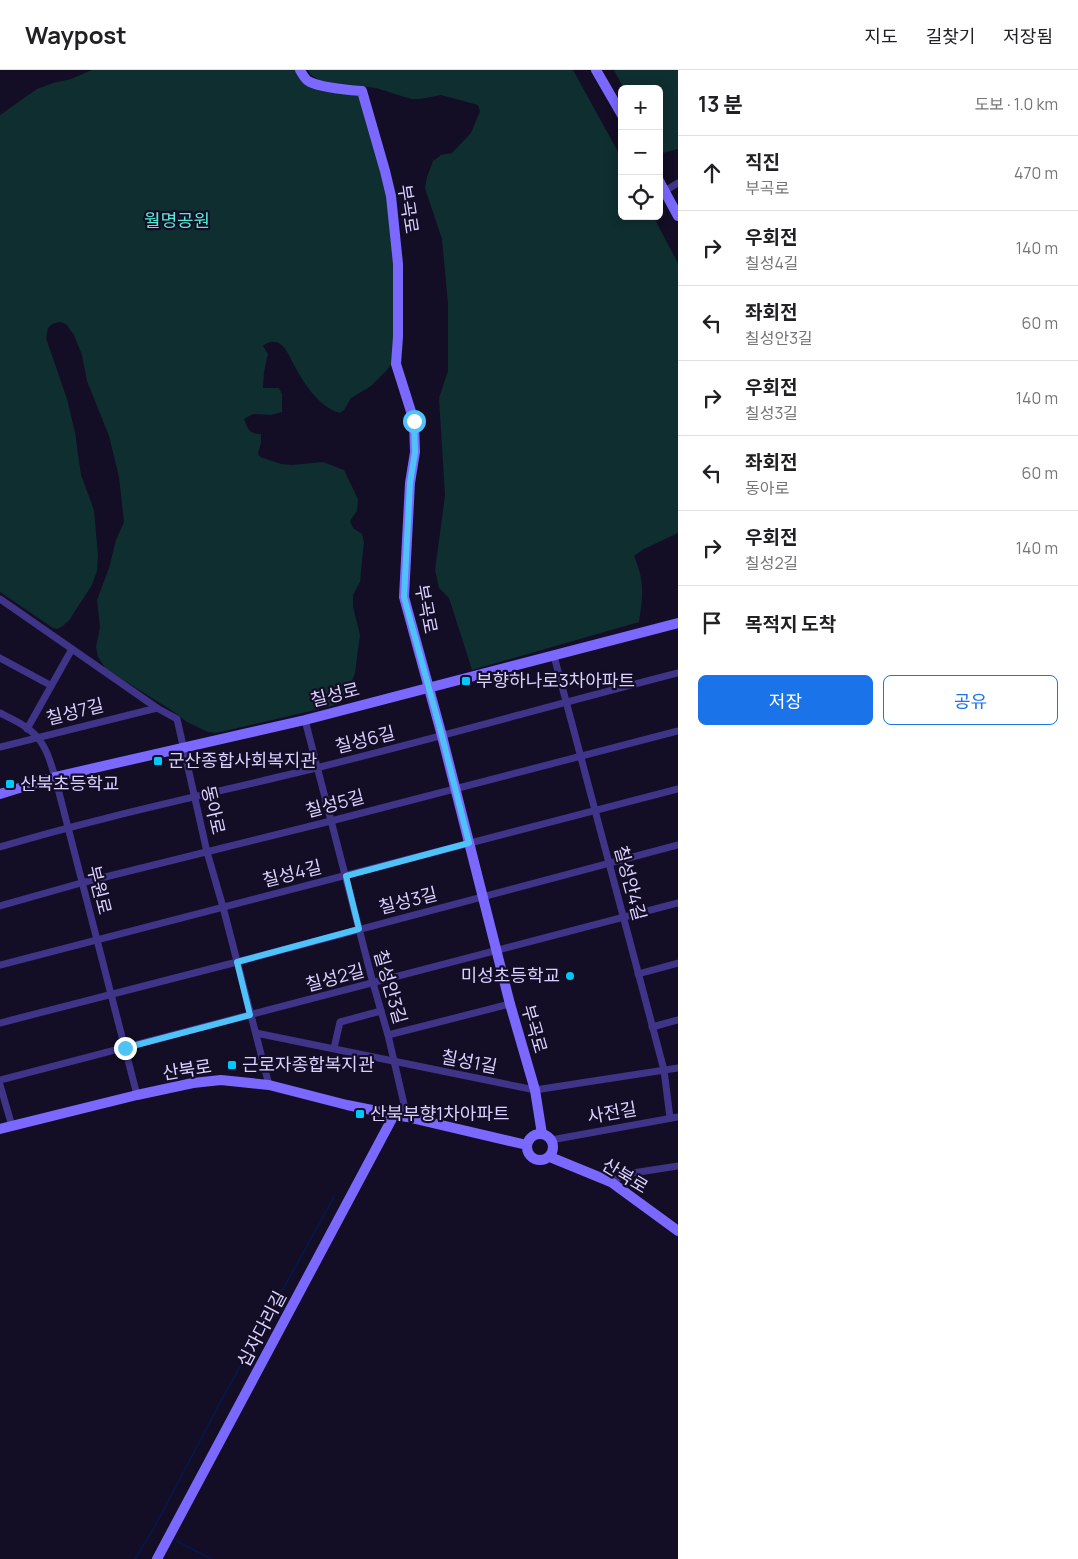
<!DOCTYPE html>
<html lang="ko">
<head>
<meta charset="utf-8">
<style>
  :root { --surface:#fff; --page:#f2f2f2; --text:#202124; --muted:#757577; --line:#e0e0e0; --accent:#1a73e8 }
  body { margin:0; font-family:Manrope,"Noto Sans KR",sans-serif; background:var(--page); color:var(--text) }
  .controls { position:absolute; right:15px; top:15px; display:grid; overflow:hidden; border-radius:8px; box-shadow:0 2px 12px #0003 }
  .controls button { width:45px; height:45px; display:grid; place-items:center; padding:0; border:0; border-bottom:1px solid var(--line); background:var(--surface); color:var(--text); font:25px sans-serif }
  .stop { position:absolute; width:15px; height:15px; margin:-11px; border:4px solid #4fc3f7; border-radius:50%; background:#fff }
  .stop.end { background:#4fc3f7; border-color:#fff; box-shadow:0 1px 5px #0008 }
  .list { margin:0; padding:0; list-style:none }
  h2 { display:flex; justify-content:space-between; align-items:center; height:65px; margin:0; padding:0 20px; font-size:21px }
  h2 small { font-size:16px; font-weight:400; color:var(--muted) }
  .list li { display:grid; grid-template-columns:32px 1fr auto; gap:15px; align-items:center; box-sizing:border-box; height:75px; padding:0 20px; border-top:1px solid var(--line) }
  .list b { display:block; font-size:19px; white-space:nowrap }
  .list p { margin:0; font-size:16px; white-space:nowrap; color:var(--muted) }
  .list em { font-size:16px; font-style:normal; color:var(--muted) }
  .actions { display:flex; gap:10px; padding:15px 20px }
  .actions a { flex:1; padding:11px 0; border:1px solid var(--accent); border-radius:8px; text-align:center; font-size:18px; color:var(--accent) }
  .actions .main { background:var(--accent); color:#fff }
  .icon { flex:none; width:28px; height:28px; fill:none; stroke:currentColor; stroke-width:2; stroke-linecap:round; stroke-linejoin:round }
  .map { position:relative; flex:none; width:678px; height:1489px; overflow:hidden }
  header { display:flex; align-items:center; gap:30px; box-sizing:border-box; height:70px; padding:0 25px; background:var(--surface); border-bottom:1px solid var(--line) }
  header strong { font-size:24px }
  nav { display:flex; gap:28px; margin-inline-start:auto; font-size:18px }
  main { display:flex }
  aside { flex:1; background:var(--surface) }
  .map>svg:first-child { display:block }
  .green { fill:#0f2e30 }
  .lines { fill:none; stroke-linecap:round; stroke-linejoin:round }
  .stream { stroke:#061645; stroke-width:2 }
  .street { stroke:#403488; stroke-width:7 }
  .secondary { stroke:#7b68ff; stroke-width:10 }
  .route { stroke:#4fc3f7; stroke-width:6 }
  .poi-dot { fill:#00c9fc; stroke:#130d25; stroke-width:2 }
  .labels { text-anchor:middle; stroke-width:4.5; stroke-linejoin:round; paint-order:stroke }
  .street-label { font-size:18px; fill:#dbd1ff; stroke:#130d25 }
  .park-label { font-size:18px; fill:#53e9d3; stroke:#130d25 }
  .poi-label { font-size:18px; fill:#dbd1ff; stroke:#130d25; text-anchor:start }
</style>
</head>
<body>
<header>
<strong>Waypost</strong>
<nav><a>지도</a><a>길찾기</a><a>저장됨</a></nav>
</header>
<main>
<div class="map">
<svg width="678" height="1489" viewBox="0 0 678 1489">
  <rect width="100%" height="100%" fill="#130d25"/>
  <g class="green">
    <path d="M92 0H298L304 10 358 24 384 102 392 151 396 287 387 300 371 316 351 328 344 340 340 343C318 337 303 312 293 293 290 287 286 278 280 274 275 270 267 272 263 276L268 284 264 302 263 318H279L282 324V342L271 345 253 344 244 349C248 359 249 364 261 364V373L258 383 260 387 281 394 292 395 323 392 344 400 358 429 357 441 350 451 353 458 362 464 364 472 360 512 353 525V537L360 565 355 603 348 621 342 630 332 636 216 663 208 662 187 652 171 640 106 599 98 587 96 577 100 557 97 530 109 498 116 470 124 452 119 407 109 366 87 311 82 285 74 265 66 254 60 252 52 254 48 258 46 268 67 329 75 362 81 405 94 440 98 485 97 501 92 515 70 549 63 556 57 559 53 558 0 522V45L37 19 53 13 71 9Z"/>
    <path d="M308 0H573L622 89V146H653L678 193V463L644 479 634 486C645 511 643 526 639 552L472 600 449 528 439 518 435 500 445 426 439 328 448 301V234L442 169 425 118 427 107 433 91 441 85 452 83 471 63 480 41 478 35 441 25 420 29H411L376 18 321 11 311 5Z"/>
    <path d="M614 0H678V79L659 84V19H624Z"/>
  </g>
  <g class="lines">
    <g class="stream">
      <path d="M177 1471 211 1489"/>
      <path d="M135 1489 154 1458 221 1331 334 1127"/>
    </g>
    <g class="street">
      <path d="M665 121 678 113"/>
      <path d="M0 529 157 638 177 649 207 782 223 837 269 1015"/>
      <path d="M554 586 664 1000 670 1048"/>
      <path d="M0 588 50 615"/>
      <path d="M0 643C12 649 28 656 37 667 47 678 51 694 55 707L137 1025"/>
      <path d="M305 650 373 913 388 965 407 1047"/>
      <path d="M27 659 72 579"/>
      <path d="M0 677 157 638"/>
      <path d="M0 777C104 746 210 724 316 698 437 668 557 634 678 603"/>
      <path d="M0 836 81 813 331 751 678 661"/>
      <path d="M0 895 678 719"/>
      <path d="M638 904 678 893"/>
      <path d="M0 953 237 892 678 775"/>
      <path d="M652 957 678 950"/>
      <path d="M256 963 535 1020 678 998"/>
      <path d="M388 965 510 934"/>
      <path d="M334 978 340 952 381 941"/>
      <path d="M0 1010 678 833"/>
      <path d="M0 1015 12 1056"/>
      <path d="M551 1070 678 1047"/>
      <path d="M611 1112 626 1104 678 1096"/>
    </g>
    <g class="secondary">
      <path d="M300 0C303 5 305 10 310 12 322 18 349 20 362 21L385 101 391 126 398 194V267L396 294 414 351 415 382 410 413 404 527 442 666 510 934 535 1020 542 1064"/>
      <path d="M596 0 622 45"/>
      <path d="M659 111 678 146"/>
      <path d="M0 724 55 707 305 650 678 553"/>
      <path d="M0 1059 137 1025 193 1013 221 1010 269 1015 347 1035 407 1047 527 1075"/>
      <circle cx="540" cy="1077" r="13"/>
      <path d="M550 1087 611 1112 678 1161"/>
      <path d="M157 1489 394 1045"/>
    </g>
  </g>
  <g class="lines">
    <path class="route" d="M125 978 250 945 237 892 359 859 346 806 469 773 442 666 404 527 410 413 415 382 414 351"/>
  </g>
  <g class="poi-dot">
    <rect x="461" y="606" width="10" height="10" rx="2.5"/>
    <rect x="153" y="686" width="10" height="10" rx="2.5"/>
    <rect x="5" y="709" width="10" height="10" rx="2.5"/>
    <circle cx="570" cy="906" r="5"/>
    <rect x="227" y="990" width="10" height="10" rx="2.5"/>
    <rect x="355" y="1039" width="10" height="10" rx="2.5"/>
  </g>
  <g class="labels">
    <g class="street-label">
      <text transform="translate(408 139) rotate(81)" y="6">부곡로</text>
      <text transform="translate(426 539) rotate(79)" y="6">부곡로</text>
      <text transform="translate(335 625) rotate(-14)" y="6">칠성로</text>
      <text transform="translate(75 642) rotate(-14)" y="6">칠성7길</text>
      <text transform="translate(365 670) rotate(-14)" y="6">칠성6길</text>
      <text transform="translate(335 734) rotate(-15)" y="6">칠성5길</text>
      <text transform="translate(213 740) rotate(77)" y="6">동아로</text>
      <text transform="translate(292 804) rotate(-14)" y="6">칠성4길</text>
      <text transform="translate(630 813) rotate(75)" y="6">칠성안4길</text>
      <text transform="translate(99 820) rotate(76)" y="6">부원로</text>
      <text transform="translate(408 831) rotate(-14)" y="6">칠성3길</text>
      <text transform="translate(335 908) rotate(-15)" y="6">칠성2길</text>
      <text transform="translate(390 917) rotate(74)" y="6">칠성안3길</text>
      <text transform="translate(534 959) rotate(74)" y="6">부곡로</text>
      <text transform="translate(469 992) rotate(11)" y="6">칠성1길</text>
      <text transform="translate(187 1000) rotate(-9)" y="6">산북로</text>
      <text transform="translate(612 1043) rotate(-10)" y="6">사전길</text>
      <text transform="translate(625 1106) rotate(31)" y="6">산북로</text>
      <text transform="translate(262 1259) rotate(-62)" y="6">십자다리길</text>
    </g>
    <g class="park-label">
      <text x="177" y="157">월명공원</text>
    </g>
    <g class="poi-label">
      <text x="476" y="617">부향하나로3차아파트</text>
      <text x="168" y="697">군산종합사회복지관</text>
      <text x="20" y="720">산북초등학교</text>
      <text x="560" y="912" text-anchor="end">미성초등학교</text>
      <text x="242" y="1001">근로자종합복지관</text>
      <text x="370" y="1050">산북부향1차아파트</text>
    </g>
  </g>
</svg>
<div class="controls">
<button>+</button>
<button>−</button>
<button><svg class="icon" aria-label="locate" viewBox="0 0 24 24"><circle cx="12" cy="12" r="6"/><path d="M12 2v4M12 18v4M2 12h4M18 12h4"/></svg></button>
</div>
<div class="stop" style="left:414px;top:351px"></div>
<div class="stop end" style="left:125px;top:978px"></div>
</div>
<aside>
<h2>13 분<small>도보 · 1.0 km</small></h2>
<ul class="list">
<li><svg class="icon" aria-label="ahead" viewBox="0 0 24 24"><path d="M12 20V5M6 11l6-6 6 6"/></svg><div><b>직진</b><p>부곡로</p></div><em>470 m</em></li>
<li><svg class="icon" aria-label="right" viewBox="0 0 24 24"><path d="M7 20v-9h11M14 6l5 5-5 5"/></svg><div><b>우회전</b><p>칠성4길</p></div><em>140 m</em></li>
<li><svg class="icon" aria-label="left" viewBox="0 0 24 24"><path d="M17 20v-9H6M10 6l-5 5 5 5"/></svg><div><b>좌회전</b><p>칠성안3길</p></div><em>60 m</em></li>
<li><svg class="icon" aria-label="right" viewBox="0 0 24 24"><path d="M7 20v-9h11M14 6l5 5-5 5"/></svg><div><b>우회전</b><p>칠성3길</p></div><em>140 m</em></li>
<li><svg class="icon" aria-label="left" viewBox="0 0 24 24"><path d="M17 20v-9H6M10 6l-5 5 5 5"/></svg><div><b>좌회전</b><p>동아로</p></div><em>60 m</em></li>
<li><svg class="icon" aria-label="right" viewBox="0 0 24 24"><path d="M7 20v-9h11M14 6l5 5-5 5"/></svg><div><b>우회전</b><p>칠성2길</p></div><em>140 m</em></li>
<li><svg class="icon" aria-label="arrive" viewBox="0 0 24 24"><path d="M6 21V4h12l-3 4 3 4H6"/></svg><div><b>목적지 도착</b></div></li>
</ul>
<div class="actions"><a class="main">저장</a><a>공유</a></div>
</aside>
</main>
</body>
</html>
